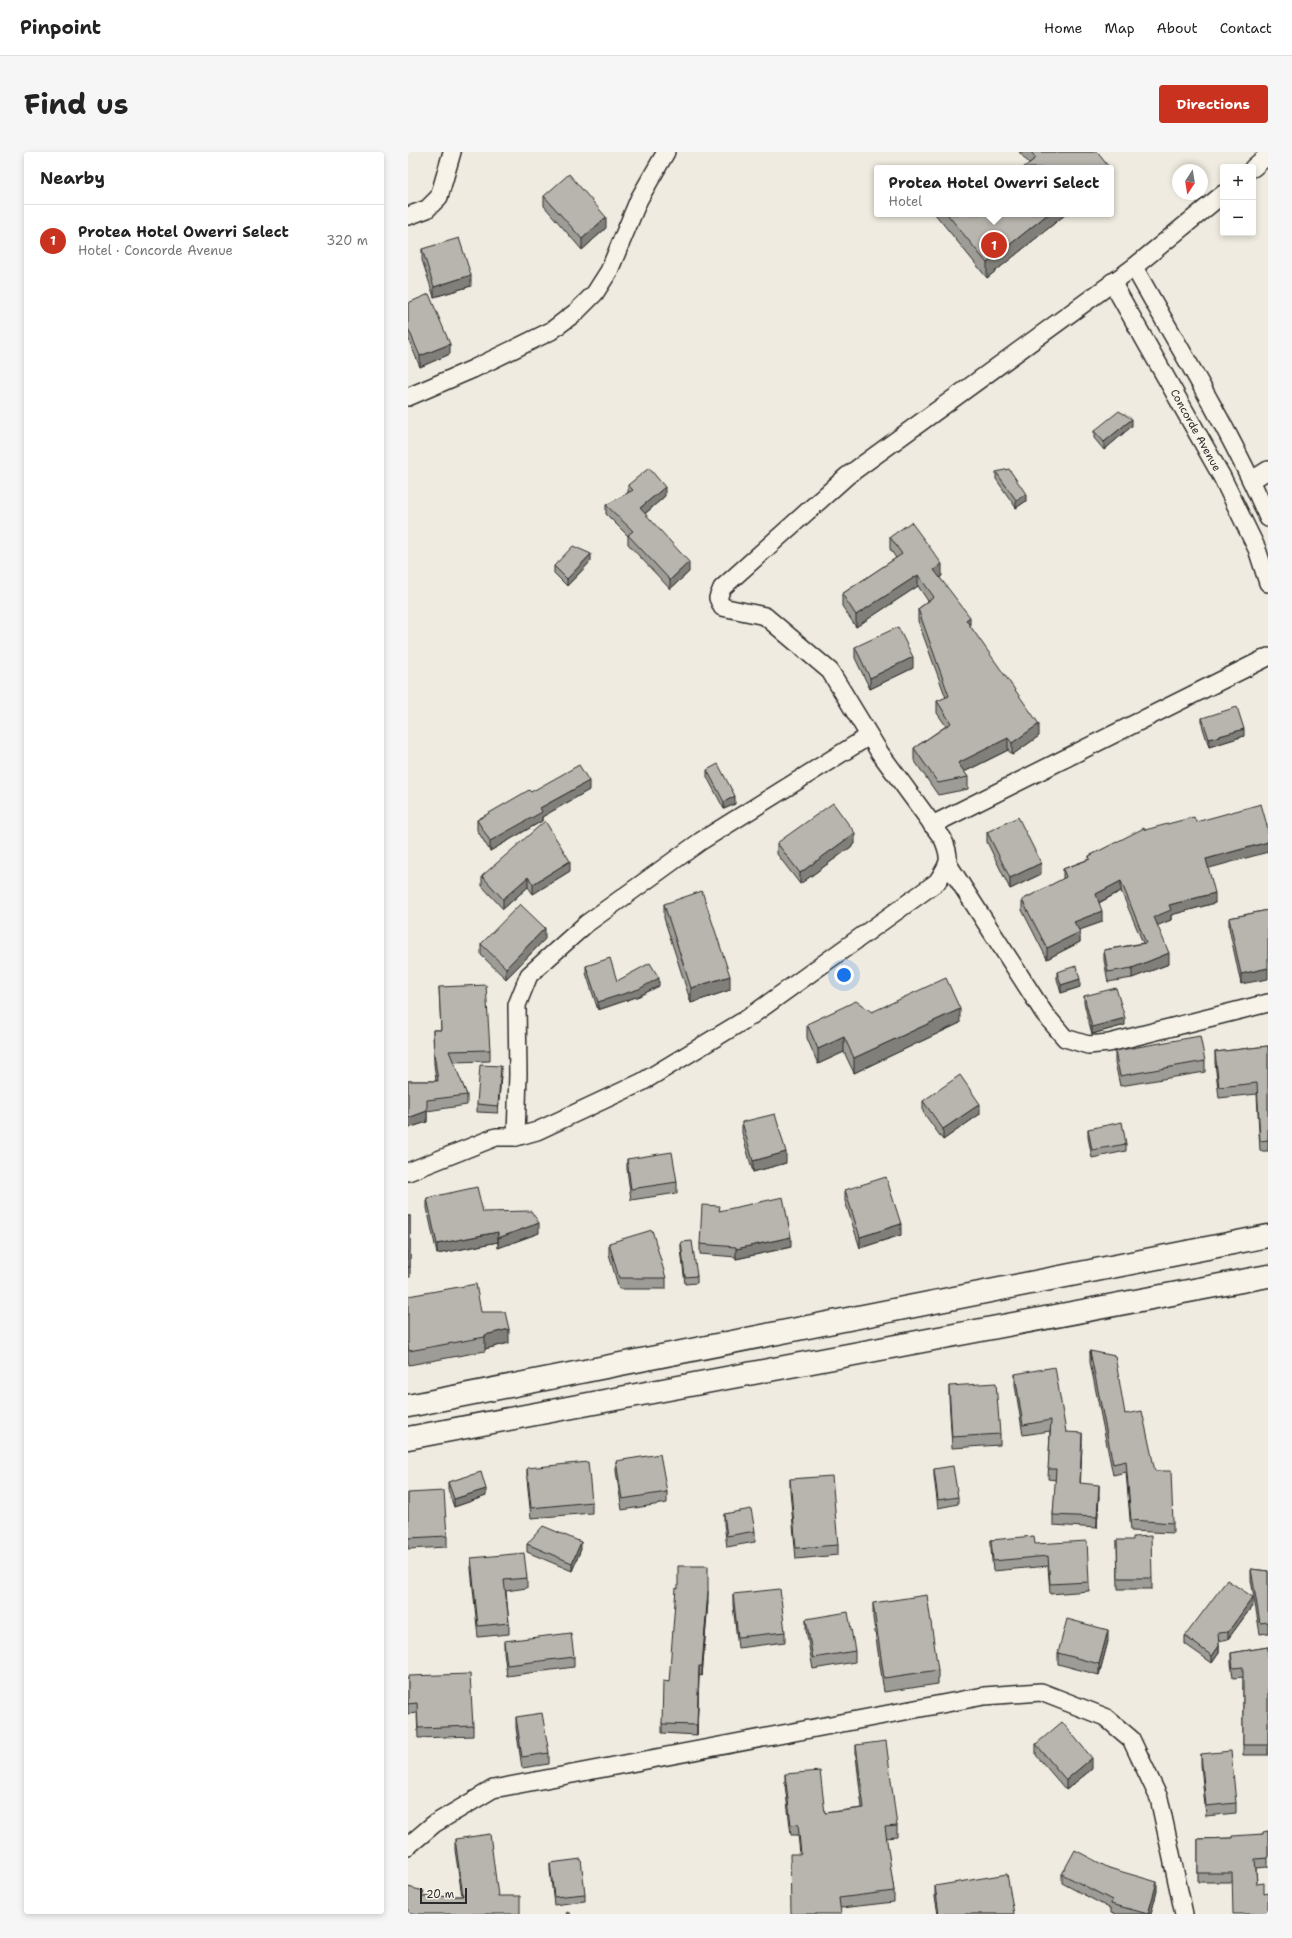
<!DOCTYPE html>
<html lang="en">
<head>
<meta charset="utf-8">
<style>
  :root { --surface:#fff; --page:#f6f6f6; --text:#222; --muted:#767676; --line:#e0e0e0; --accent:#c8321e }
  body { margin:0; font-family:"Shantell Sans",sans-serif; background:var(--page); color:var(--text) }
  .controls { position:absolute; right:12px; top:12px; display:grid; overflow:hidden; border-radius:4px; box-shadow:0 2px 6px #0003 }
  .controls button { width:36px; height:36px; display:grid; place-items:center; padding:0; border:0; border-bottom:1px solid var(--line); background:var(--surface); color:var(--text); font:20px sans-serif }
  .compass { position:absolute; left:764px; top:12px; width:36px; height:36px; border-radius:50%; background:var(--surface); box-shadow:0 2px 6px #0003; rotate:192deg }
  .scale { position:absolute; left:12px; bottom:10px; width:47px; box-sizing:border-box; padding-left:4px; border:2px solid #2b2b2b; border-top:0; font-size:11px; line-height:14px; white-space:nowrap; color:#2b2b2b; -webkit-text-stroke:3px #f7f3e8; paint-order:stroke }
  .you { position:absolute; left:436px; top:823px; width:14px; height:14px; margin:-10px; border:3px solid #fff; border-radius:50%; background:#1a73e8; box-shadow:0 0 0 6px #1a73e833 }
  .badge { display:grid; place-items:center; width:26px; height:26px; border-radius:50%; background:var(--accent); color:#fff; font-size:13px; font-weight:700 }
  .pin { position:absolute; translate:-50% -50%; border:2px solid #fff; box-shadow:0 1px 4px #0006 }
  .popup { position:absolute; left:466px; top:13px; width:240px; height:52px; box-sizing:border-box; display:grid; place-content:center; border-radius:4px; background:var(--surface); filter:drop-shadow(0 1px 3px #0005); font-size:13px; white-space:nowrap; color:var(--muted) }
  .popup b { font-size:15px; color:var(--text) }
  .popup::after { content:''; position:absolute; left:50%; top:100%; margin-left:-8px; border:8px solid transparent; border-top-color:var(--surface) }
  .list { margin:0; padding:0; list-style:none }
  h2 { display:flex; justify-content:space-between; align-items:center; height:52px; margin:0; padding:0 16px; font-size:17px }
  h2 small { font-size:13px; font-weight:400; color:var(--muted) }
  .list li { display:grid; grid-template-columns:26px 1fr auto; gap:12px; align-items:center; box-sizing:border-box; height:72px; padding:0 16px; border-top:1px solid var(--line) }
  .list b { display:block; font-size:15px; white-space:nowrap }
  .list p { margin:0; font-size:13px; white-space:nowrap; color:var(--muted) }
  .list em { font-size:13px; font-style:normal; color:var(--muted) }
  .map { position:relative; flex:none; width:860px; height:1762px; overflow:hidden; border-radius:4px }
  header { display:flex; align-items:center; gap:24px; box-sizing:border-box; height:56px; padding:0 20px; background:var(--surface); border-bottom:1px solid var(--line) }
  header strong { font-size:19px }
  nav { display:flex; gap:22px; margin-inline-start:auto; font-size:14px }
  .intro { display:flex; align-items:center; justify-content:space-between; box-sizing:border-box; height:96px; padding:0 24px }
  h1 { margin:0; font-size:28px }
  .button { padding:10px 18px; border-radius:4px; background:var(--accent); color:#fff; font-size:14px; font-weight:700 }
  main { display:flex; gap:24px; padding:0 24px }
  aside { flex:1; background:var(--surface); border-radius:4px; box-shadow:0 2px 6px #0003 }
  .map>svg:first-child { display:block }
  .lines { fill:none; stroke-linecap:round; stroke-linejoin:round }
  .minor-casing { stroke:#2b2b2b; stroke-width:20 }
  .secondary-casing { stroke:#2b2b2b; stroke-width:25 }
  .minor { stroke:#f7f3e8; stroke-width:17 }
  .secondary { stroke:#f7f3e8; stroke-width:22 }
  .wall { fill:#9e9c96; stroke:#2b2b2b }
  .shaded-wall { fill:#817f7a; stroke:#2b2b2b }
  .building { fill:#b8b5ae; stroke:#2b2b2b }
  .labels { text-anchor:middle; stroke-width:4; stroke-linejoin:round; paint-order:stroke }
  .street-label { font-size:11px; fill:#2b2b2b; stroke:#f7f3e8 }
</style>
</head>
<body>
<header>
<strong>Pinpoint</strong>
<nav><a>Home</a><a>Map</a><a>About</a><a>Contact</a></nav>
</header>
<div class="intro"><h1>Find us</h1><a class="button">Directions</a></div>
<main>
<aside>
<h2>Nearby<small></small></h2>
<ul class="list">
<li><span class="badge">1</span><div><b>Protea Hotel Owerri Select</b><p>Hotel · Concorde Avenue</p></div><em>320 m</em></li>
</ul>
</aside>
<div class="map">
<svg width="860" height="1762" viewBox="0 0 860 1762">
  <rect width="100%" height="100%" fill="#efebe0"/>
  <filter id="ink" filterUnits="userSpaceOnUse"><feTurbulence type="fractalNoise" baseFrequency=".025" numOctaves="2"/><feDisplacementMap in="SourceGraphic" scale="8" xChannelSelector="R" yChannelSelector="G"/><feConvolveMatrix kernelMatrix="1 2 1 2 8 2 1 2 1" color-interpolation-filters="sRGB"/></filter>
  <g filter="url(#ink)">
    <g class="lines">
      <defs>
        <g id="minor">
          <path d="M845 16 860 3"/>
          <path d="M0 64 19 57 31 45 44 0"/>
          <path d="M726 115C772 198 823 279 860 366"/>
          <path d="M704 130 814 325 849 397 860 431"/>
          <path d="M0 245 65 217 143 179 168 160 187 141 201 119 231 47 258 0"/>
          <path d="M844 328 860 318"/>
          <path d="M524 673 860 505"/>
          <path d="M540 712 636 861 657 886 680 893 701 891 860 851"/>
          <path d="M108 985 110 922 109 853 121 823 178 772 293 689 461 584"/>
          <path d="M0 1020 88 985H108L129 979 234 930 340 866 529 730C541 712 544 708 535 687L472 601 422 519 357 464 314 455 310 446 314 436 439 324 726 115 815 42"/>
          <path d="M0 1694 26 1672 85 1637 576 1544 633 1540 697 1565 723 1587 751 1646 776 1762"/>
        </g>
        <g id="secondary">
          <path d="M0 1254 860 1084"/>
          <path d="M0 1286 860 1124"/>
        </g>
      </defs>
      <use href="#minor" class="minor-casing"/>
      <use href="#secondary" class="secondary-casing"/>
      <use href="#minor" class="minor"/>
      <use href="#secondary" class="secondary"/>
    </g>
    <g class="wall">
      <path d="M611 0H689L700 16 621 11Z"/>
      <path d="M136 44 198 76 174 98 136 54Z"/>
      <path d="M527 62H658L579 126Z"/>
      <path d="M14 97 63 134 26 145 14 108Z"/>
      <path d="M0 151 42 202 12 215 0 186Z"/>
      <path d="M724 274 696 298 686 286V279Z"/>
      <path d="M588 320 618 349 608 356 588 327Z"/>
      <path d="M220 333 257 344 237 362 281 420 262 437 220 392V384L198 362V353L220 341Z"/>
      <path d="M482 385 534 424 532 426 562 474 631 584 604 603 600 598 556 620 560 625V637L530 643 506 608V596L538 574 529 561V549L538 546 510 469V457L520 449 510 434 448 475 434 454V442L488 406 482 397Z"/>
      <path d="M183 409 159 434 146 421V414Z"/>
      <path d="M447 495 505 516 462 537 447 506Z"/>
      <path d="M794 566 836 584 801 595 794 573Z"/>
      <path d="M299 618 327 652 316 657 299 625Z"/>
      <path d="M181 638 134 665V669L82 699 69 678V668L123 640Z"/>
      <path d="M737 678 800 717 807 751 763 763V768L749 773 761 812 724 826 700 830 696 808V798L735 791 713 739 691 751 694 770 671 778 672 790 639 807 614 758V748L655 727V717L681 707V704Z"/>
      <path d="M579 680 633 722 602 737 579 690Z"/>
      <path d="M369 691 447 692 392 732 369 702Z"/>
      <path d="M162 719 125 742 120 735 95 757 74 734V724Z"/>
      <path d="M256 752 322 838 283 851 256 766Z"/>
      <path d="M860 758 833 832 821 776V766Z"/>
      <path d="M137 787 98 827 73 803V792Z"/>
      <path d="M178 814 209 829 251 834 231 844 190 858 178 821Z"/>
      <path d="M649 820 672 835 653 841 649 827Z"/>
      <path d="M31 835 82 898V909L45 910 59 943V953L19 959V970L0 976V929H28L26 912 25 878H33Z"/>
      <path d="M676 844 717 873 684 882 676 851Z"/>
      <path d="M464 860 552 871 446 921 436 900 410 912 399 886V872Z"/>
      <path d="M860 894V999H852L849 942 811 946 807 911V900Z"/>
      <path d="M707 899 797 909V920L712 934 707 910Z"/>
      <path d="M93 922 90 961 69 960V952Z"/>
      <path d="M515 949 572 962 535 988 515 960Z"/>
      <path d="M334 970 378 1011 345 1020 334 981Z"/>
      <path d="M680 977 718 992V999L684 1006 680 985Z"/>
      <path d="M219 1007 269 1030V1041L223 1048 219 1017Z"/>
      <path d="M437 1038 493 1083 452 1096 437 1049Z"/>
      <path d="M19 1046 75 1060 131 1081 90 1096V1090L29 1102 19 1056Z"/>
      <path d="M312 1059 383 1095 328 1107V1105L292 1102V1092Z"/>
      <rect x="0" y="1064" width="2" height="61"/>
      <path d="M273 1090 289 1124V1131L277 1132 273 1097Z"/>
      <path d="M201 1091 258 1126V1137H211L201 1102Z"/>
      <path d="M0 1144 73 1160 101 1191 77 1197V1199L1 1213 0 1207Z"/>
      <path d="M682 1199 717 1262 765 1371V1381L723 1379 718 1320 705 1323 682 1210Z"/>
      <path d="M607 1222 658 1280 674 1292 672 1332 691 1344 689 1376 645 1373V1363L648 1328 640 1327 642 1279 615 1283 607 1233Z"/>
      <path d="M541 1234 592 1282V1293L544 1296 541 1245Z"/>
      <path d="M208 1309 259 1340V1351L214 1358 208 1319Z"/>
      <path d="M119 1316 184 1350V1361L123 1366 119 1327Z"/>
      <path d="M526 1317 550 1345V1352L530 1356 526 1324Z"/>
      <path d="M382 1327 430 1393V1403L388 1407 382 1338Z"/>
      <path d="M40 1330 78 1344 46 1355 40 1338Z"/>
      <path d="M0 1341 39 1384V1395L0 1397Z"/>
      <path d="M316 1362 347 1379V1390L319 1395 316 1372Z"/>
      <path d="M583 1388 627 1392 681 1430V1439L642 1442 640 1414 585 1419 583 1397Z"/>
      <path d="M709 1388 744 1426V1437H710Z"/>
      <path d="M119 1392 173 1397 164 1419 119 1400Z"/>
      <path d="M63 1406 119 1426V1436L98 1439 101 1471V1482L70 1485 63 1417Z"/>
      <path d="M843 1417 860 1419V1481L852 1482 843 1428Z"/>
      <path d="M325 1442 377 1480V1490L330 1496 325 1453Z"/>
      <path d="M300 1449 294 1524 291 1523 289 1583 254 1581V1572L261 1530Z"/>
      <path d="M465 1451 530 1518V1532L476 1540 465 1466Z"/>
      <path d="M845 1453 820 1487 811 1489V1501L804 1511 777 1492V1484Z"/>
      <path d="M398 1467 447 1499V1510L405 1517 398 1478Z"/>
      <path d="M96 1489 166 1505V1515L99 1524 96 1500Z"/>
      <path d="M700 1489 691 1523 650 1512V1501Z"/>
      <path d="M860 1495V1603H835V1525L825 1526 823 1511V1501Z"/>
      <path d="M0 1524 65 1574V1584L10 1586 9 1561 0 1562Z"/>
      <path d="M108 1565 141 1601V1612L114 1616 108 1576Z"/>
      <path d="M628 1592 684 1617 658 1638 628 1603Z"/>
      <path d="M448 1593 489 1674V1685L478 1686 486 1739V1750L433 1756 392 1702 390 1683H383L377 1633V1622L417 1661 454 1656 448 1604Z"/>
      <path d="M793 1602 828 1651V1661L798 1664 793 1613Z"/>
      <path d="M860 1679V1715L848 1716 849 1732 856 1742 860 1762 824 1730H790V1687L824 1686 855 1682Z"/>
      <path d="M47 1687 90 1744 16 1745 54 1744 47 1698Z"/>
      <path d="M142 1711 177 1742V1749L146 1753 142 1718Z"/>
      <path d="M701 1716 749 1739 743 1762H706L703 1761V1757L654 1731V1722Z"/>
      <path d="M527 1734 606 1762H530L527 1745Z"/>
    </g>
    <g class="shaded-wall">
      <path d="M640 62H658L579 126V111Z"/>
      <path d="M198 65V76L174 98V87Z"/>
      <path d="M63 123V134L26 145V135Z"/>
      <path d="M42 192V202L12 215V204Z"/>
      <path d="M724 267V274L696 298V290Z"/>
      <path d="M257 335V344L232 366V356Z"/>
      <path d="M618 342V349L608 356V348Z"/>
      <path d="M183 402V409L159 434V427Z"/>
      <path d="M281 410V420L262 437V428Z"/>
      <path d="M534 412V424L526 430V418Z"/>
      <path d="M510 423V434L448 475V463Z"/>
      <path d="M562 465V477L558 468Z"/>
      <path d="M505 505V516L462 537V526Z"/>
      <path d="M631 572V584L604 603V591Z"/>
      <path d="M836 577V584L801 595V587Z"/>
      <path d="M600 586V598L550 623V611Z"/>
      <path d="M181 629V638L134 665V669L82 699V689L132 656Z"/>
      <path d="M327 644V652L316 657V650Z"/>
      <path d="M447 681V692L392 732V721Z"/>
      <path d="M860 690V700L798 717V707Z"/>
      <path d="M162 709V719L125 742V732Z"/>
      <path d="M633 711V722L602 737V726Z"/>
      <path d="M120 725V735L95 757V747Z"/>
      <path d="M713 729V739L688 752V742Z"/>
      <path d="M807 741V751L763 763V768L746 775V765L761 753Z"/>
      <path d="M694 759V770L666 780V770Z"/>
      <path d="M137 776V787L98 827V816Z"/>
      <path d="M672 780V790L639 807V796Z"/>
      <path d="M761 801V812L724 826V816Z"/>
      <path d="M860 816V827L833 832V822Z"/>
      <path d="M322 824V838L283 851V836Z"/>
      <path d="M251 826V834L231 844 190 858V850Z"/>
      <path d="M672 827V835L653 841V833Z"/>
      <path d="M552 857V871L446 921V906Z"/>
      <path d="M717 866V873L684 882V875Z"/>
      <path d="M436 885V900L410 912V897Z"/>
      <path d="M93 914V922L90 961V954Z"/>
      <path d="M572 952V962L535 988V977Z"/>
      <path d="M19 959V970L0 976V966Z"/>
      <path d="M378 1000V1011L345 1020V1009Z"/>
      <path d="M131 1071V1081L90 1096V1086Z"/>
      <path d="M493 1072V1083L452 1096V1085Z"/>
      <path d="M90 1080V1090L29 1102V1092Z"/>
      <path d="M383 1085V1095L328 1107V1097Z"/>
      <path d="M101 1177V1191L77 1197V1183Z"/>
      <path d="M674 1281V1292L672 1342V1331Z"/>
      <path d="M691 1333V1344L689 1376V1365Z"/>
      <path d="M78 1337V1344L46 1355V1347Z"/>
      <path d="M173 1390V1397L164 1419V1411Z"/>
      <path d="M300 1439V1449L294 1524V1514Z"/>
      <path d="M845 1445V1453L820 1487V1480Z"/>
      <path d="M700 1478V1489L691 1523V1512Z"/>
      <path d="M811 1494V1501L804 1511V1504Z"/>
      <path d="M291 1514V1523L289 1583V1573Z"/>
      <path d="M684 1606V1617L658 1638V1628Z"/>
      <path d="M749 1730V1739L743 1762H740Z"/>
    </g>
    <g class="building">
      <path d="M623 0H689L700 14 697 16H615L628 6Z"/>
      <path d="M161 22 198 65 174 87 136 44Z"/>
      <path d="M539 62H640L579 111Z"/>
      <path d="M51 86 63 123 26 135 14 97Z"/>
      <path d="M21 142 42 192 12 204 0 176V151Z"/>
      <path d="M711 259 724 267 696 290 686 279Z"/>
      <path d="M241 316 257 335 232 356 281 410 262 428 220 383 225 379 198 353 225 338 220 333Z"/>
      <path d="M601 317 618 342 608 348 588 320Z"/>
      <path d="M503 370 534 412 526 418 562 465 558 468 631 572 604 591 600 586 550 611 560 625 530 631 506 596 543 571 529 549 541 544 510 457 526 445 510 423 448 463 434 442 494 402 482 385Z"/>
      <path d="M165 394 183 402 159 427 146 414Z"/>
      <path d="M490 475 505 505 462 526 447 495Z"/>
      <path d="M829 555 836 577 801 587 794 566Z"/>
      <path d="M310 612 327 644 316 650 299 618Z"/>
      <path d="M171 613 181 629 132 656 134 660 82 689 69 668 121 638 123 640Z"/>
      <path d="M425 651 447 681 392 721 369 691Z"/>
      <path d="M853 652 860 677V690L798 707 807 741 761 753 763 758 746 765 761 801 724 816 700 820 696 798 738 791 713 729 688 742 694 759 666 770 672 780 639 796 614 748 658 725 655 717 682 707 681 704 736 676 737 678 786 665 788 670Z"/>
      <path d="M610 665 633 711 602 726 579 680Z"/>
      <path d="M137 669 162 709 125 732 120 725 95 747 74 724Z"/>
      <path d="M294 739 322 824 283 836 256 752Z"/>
      <path d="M112 752 137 776 98 816 73 792Z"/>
      <path d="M860 758V816L833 822 821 766Z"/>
      <path d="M202 806 209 829 242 811 251 826 231 837 190 850 178 814Z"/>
      <path d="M668 814 672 827 653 833 649 820Z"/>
      <path d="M538 826 552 857 446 906 436 885 410 897 399 872 448 849 464 860Z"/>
      <path d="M78 833 82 898 41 899 59 943 19 948V959L0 966V929H30L26 901 25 878H33L31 835Z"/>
      <path d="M708 836 717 866 684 875 676 844Z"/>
      <path d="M792 884 797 909 712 924 707 899Z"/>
      <path d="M860 894V988L852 989 849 931 811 935 807 900Z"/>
      <path d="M72 913 93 914 90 954 69 952Z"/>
      <path d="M552 923 572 952 535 977 515 949Z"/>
      <path d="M367 962 378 1000 345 1009 334 970Z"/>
      <path d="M714 970 718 992 684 998 680 977Z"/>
      <path d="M264 1000 269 1030 223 1037 219 1007Z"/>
      <path d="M478 1025 493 1072 452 1085 437 1038Z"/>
      <path d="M69 1035 75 1060 123 1059 131 1071 90 1086V1080L29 1092 19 1046Z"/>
      <path d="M375 1045 383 1085 328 1097V1095L292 1092 294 1053 312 1054 311 1059Z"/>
      <rect x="0" y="1064" width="2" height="51"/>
      <path d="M244 1078 258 1126H211L201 1091Z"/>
      <path d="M284 1089 289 1124 277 1125 273 1090Z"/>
      <path d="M68 1132 73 1160H97L101 1177 77 1183V1185L1 1199 0 1193V1144Z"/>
      <path d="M682 1199 707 1204 717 1262 734 1259 747 1319H763L765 1371 723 1368 718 1309 705 1312Z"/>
      <path d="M647 1215 658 1280 674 1281 672 1331 691 1333 689 1365 645 1363 648 1317H640L643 1268 615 1273 607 1222Z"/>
      <path d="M588 1231 592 1282 544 1285 541 1234Z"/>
      <path d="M252 1302 259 1340 214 1347 208 1309Z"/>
      <path d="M180 1310 184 1350 123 1356 119 1316Z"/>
      <path d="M545 1314 550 1345 530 1348 526 1317Z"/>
      <path d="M73 1320 78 1337 46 1347 40 1330Z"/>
      <path d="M424 1324 430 1393 388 1396 382 1327Z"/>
      <path d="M36 1339 39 1384 0 1386V1341Z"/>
      <path d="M343 1357 347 1379 319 1384 316 1362Z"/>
      <path d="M135 1374 173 1390 164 1411 119 1392Z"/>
      <path d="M626 1384 627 1392 679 1389 681 1430 642 1432 640 1404 585 1409 583 1388Z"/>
      <path d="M743 1384 744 1426H710L709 1388H725V1385Z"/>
      <path d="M116 1401 119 1426 96 1428 101 1471 70 1474 63 1406Z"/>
      <path d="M270 1414H300V1439L294 1514H291L289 1573 254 1572 255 1529 261 1530 268 1436 270 1437Z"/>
      <path d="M843 1417 860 1419V1470L852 1471Z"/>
      <path d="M819 1428 845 1445 820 1480 810 1481 811 1494 804 1504 777 1484Z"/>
      <path d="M372 1437 377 1480 330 1485 325 1442Z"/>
      <path d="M519 1443 530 1518 476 1526 465 1451Z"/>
      <path d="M440 1460 447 1499 405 1506 398 1467Z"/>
      <path d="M659 1467 700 1478 691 1512 650 1501Z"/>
      <path d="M163 1481 166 1505 99 1513 96 1489Z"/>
      <path d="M860 1495V1593H835V1515L825 1516 823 1501Z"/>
      <path d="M62 1522 65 1574 10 1576 9 1551 0 1552V1524Z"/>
      <path d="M134 1561 141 1601 114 1605 108 1565Z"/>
      <path d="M654 1570 684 1606 658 1628 628 1592Z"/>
      <path d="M478 1589 489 1674 477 1675 486 1739 431 1746 433 1762H383L382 1702H393L390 1672 383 1673 377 1622 412 1619 417 1661 456 1656 448 1593Z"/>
      <path d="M823 1599 828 1651 798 1654 793 1602Z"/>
      <path d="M860 1679V1706L847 1707 849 1732 856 1731V1742L860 1741V1762H825L824 1721H790V1687L824 1686V1684L855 1682V1680Z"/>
      <path d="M82 1682 90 1744H112V1762H0V1735L16 1739 14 1745 55 1744 47 1687Z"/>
      <path d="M667 1698 701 1716 749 1730 740 1762 703 1752 704 1748 654 1722Z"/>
      <path d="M173 1707 177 1742 146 1745 142 1711Z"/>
      <path d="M599 1722 606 1762H531L527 1734Z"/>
      <path d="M159 1760 163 1762H158Z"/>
    </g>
  </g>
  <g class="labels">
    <g class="street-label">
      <text transform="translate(788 278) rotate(61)" y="4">Concorde Avenue</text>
    </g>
  </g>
</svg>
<div class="controls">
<button>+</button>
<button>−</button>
</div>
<svg class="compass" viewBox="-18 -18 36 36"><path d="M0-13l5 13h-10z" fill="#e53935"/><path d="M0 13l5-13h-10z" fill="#767676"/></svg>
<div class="scale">20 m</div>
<div class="you"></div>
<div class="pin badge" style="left:586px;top:93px">1</div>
<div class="popup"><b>Protea Hotel Owerri Select</b>Hotel</div>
</div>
</main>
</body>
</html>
